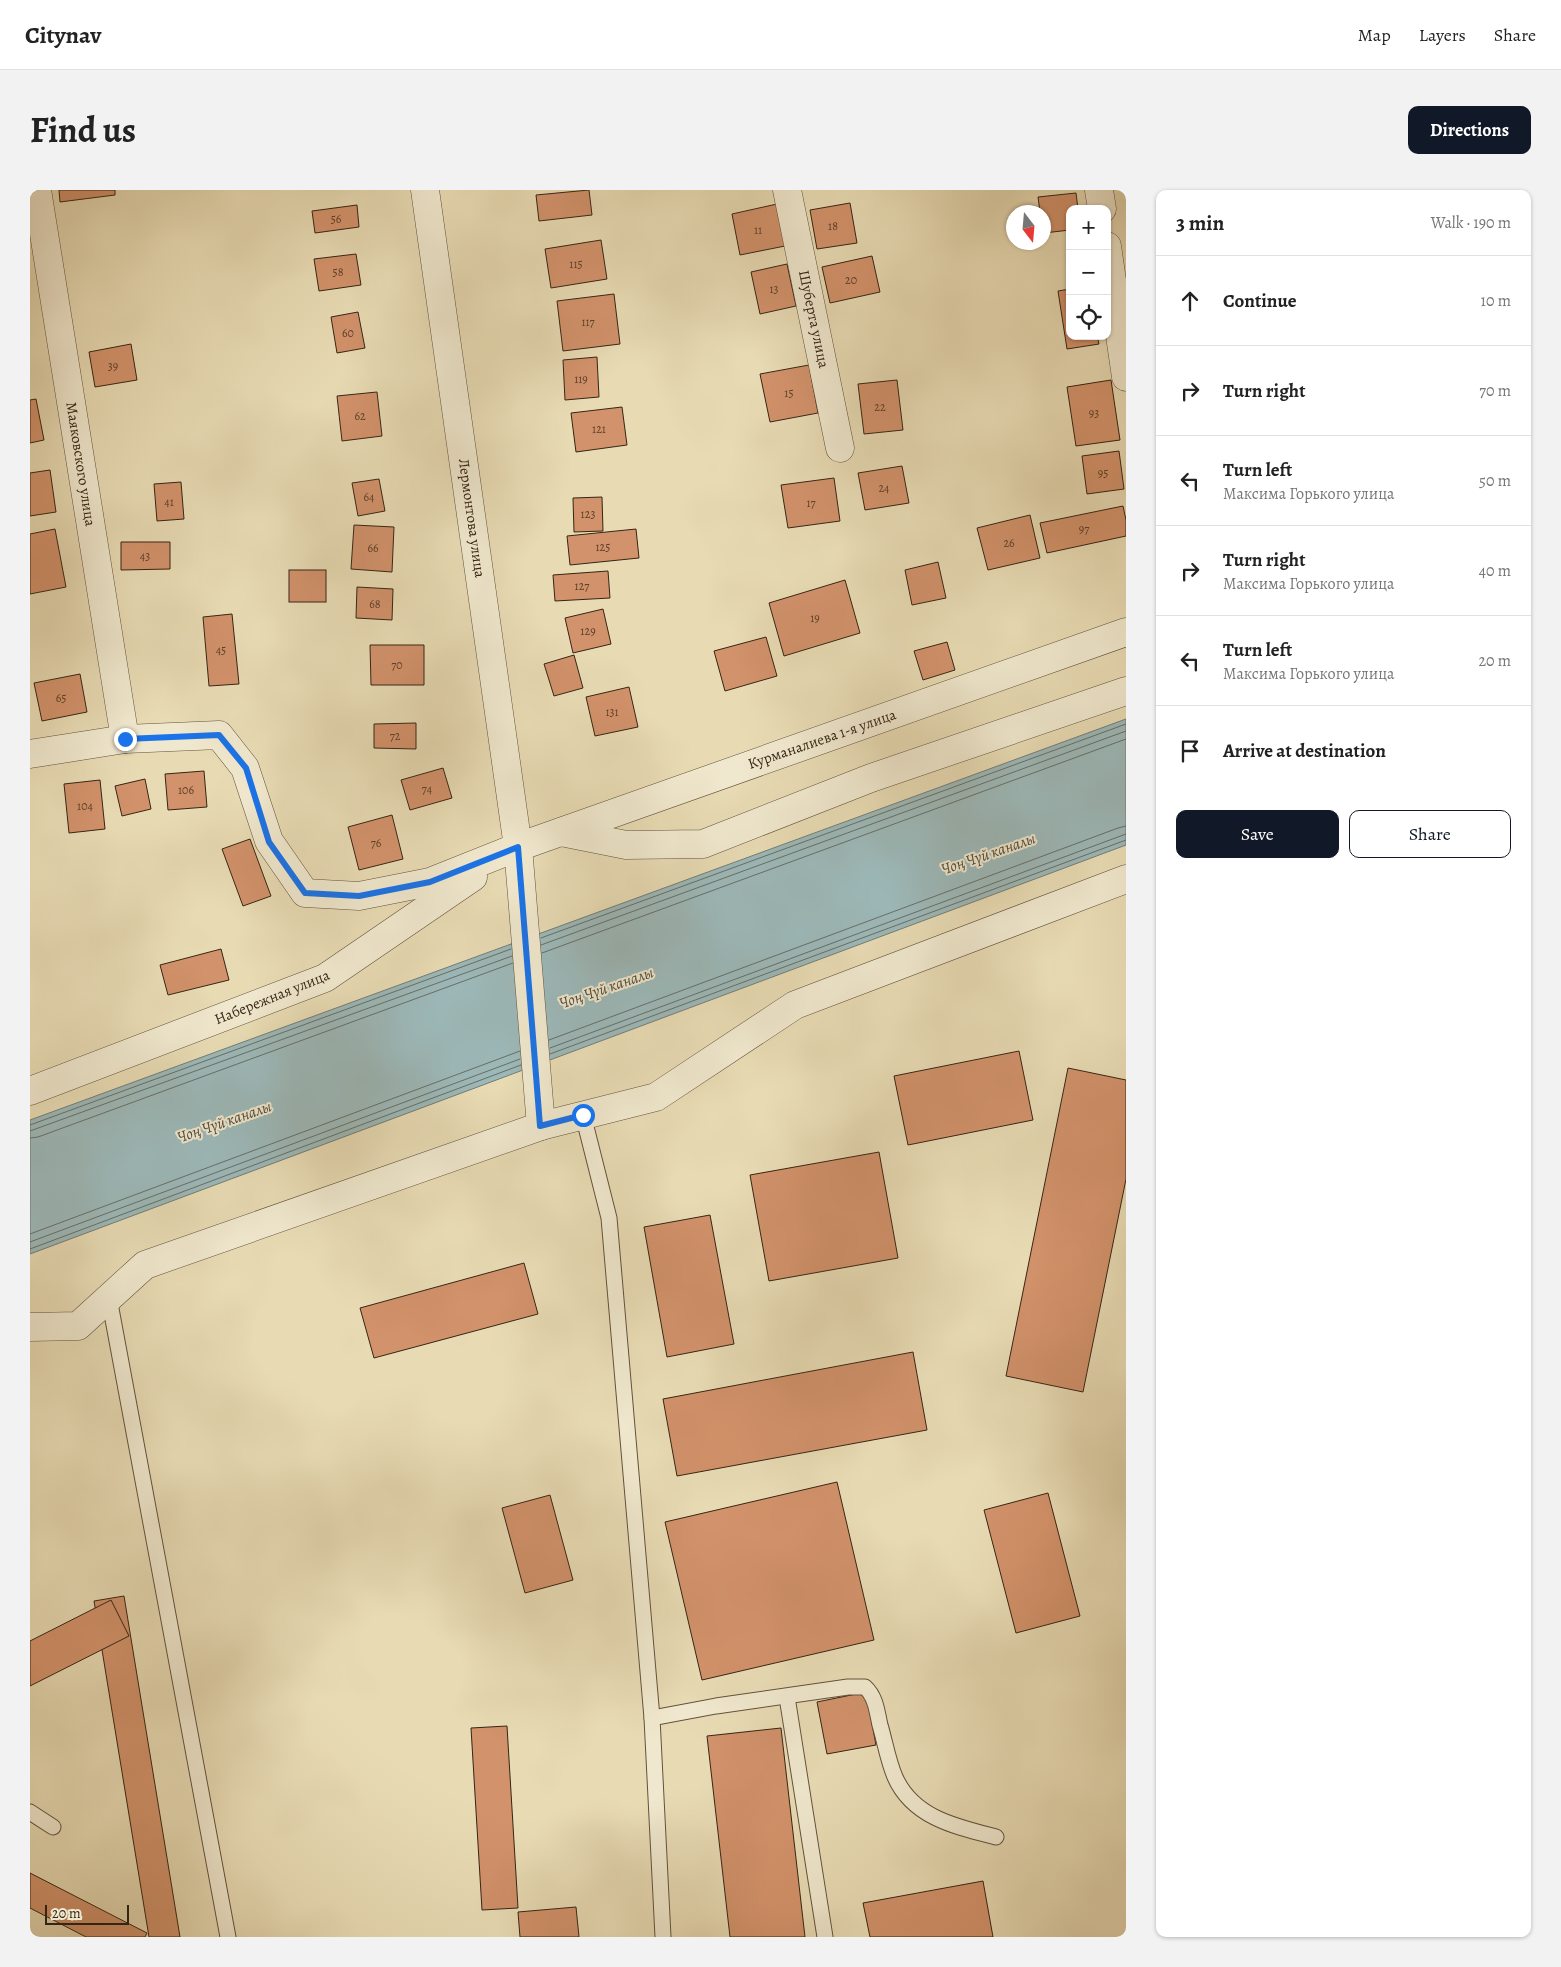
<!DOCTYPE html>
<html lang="en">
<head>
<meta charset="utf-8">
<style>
  :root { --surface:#fff; --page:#f2f2f2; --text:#222; --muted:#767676; --line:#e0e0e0; --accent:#111827 }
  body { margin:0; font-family:Alegreya,serif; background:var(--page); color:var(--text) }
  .controls { position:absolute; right:15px; top:15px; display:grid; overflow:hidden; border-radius:10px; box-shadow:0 1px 4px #0004 }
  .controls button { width:45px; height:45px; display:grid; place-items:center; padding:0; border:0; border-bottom:1px solid var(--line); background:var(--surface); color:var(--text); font:25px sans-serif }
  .compass { position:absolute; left:976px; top:15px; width:45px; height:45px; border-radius:50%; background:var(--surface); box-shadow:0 1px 4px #0004; rotate:164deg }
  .scale { position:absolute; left:15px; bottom:12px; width:84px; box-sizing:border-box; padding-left:5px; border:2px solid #352514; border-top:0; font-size:14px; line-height:18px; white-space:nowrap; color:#352514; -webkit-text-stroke:4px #f0e8ce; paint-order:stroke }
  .stop { position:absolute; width:15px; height:15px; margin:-11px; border:4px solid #1a73e8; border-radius:50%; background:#fff }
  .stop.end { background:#1a73e8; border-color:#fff; box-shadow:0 1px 5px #0008 }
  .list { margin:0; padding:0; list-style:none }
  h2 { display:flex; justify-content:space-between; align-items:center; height:65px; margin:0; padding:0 20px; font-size:21px }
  h2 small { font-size:16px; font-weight:400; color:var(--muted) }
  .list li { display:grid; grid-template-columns:32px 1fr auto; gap:15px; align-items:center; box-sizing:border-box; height:90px; padding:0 20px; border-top:1px solid var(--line) }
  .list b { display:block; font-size:19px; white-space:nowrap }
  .list p { margin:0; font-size:16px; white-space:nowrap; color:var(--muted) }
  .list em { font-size:16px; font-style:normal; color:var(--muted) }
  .actions { display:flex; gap:10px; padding:15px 20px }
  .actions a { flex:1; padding:11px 0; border:1px solid var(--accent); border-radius:10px; text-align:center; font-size:18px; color:var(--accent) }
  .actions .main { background:var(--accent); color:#fff }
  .icon { flex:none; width:28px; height:28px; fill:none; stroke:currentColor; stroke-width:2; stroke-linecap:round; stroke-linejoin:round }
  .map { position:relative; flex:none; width:1096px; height:1747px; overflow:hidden; border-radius:10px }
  header { display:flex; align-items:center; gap:30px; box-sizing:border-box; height:70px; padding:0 25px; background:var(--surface); border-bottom:1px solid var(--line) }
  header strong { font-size:24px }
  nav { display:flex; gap:28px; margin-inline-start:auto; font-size:18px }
  .intro { display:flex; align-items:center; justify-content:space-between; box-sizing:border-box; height:120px; padding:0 30px }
  h1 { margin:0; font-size:35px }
  .button { padding:12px 22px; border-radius:10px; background:var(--accent); color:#fff; font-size:18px; font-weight:700 }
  main { display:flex; gap:30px; padding:0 30px }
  aside { flex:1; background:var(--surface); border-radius:10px; box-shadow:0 1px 4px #0004 }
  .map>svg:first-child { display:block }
  .water { fill:#9cb8b8; stroke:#737d76 }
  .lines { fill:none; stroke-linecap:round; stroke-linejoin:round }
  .shore { stroke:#686e66; stroke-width:1 }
  .building { fill:#d2926b; stroke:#352514 }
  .lane-casing { stroke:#62523c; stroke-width:17 }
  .street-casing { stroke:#62523c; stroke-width:29 }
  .lane { stroke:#f0e8ce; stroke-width:15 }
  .street { stroke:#f0e8ce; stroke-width:28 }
  .route { stroke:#1a73e8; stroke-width:6 }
  .labels { text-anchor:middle; stroke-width:4; stroke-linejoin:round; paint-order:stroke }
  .number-label { font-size:12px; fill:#5c402a }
  .street-label { font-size:15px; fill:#352514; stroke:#f0e8ce }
  .water-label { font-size:16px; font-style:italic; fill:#4f4a3d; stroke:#f0e8ce }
</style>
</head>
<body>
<header>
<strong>Citynav</strong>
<nav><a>Map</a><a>Layers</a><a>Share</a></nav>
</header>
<div class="intro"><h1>Find us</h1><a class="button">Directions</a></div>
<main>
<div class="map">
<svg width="1096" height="1747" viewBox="0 0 1096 1747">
  <rect width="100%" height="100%" fill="#e8dbb4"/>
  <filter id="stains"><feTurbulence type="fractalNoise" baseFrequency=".004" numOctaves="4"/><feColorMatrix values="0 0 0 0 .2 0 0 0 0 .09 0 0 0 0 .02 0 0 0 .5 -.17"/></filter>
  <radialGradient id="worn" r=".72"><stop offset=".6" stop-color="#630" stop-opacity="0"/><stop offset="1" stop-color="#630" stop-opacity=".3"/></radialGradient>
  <path class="water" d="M1096 529V655L0 1064V930Z"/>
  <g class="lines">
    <g class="shore">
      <path d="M511 748 1096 534"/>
      <path d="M511 755 1096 541"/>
      <path d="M512 763 1096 549"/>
      <path d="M519 850 1088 638 1096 636"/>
      <path d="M520 858 1096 644"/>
      <path d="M520 864 1096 650"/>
      <path d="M0 935 481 759"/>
      <path d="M0 941 482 766"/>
      <path d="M0 948 8 947 483 773"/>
      <path d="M0 1044 490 861"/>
      <path d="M0 1052 490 869"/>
      <path d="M0 1059 491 875"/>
    </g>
  </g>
  <g class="building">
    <path d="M29 0H85V5L30 12Z"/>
    <path d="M559 0 562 25 509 31 506 5Z"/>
    <path d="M1046 3 1048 19H1040V40L1014 43V22H1010L1008 7Z"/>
    <path d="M820 13 827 53 787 59 780 20Z"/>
    <path d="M747 14 755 56 710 65 702 24Z"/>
    <path d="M327 15 329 37 285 43 282 21Z"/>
    <path d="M571 50 577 89 521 98 515 59Z"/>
    <path d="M326 64 331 95 289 101 284 69Z"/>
    <path d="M842 66 850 102 800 113 792 77Z"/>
    <path d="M757 74 766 116 730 124 721 82Z"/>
    <path d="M1040 99V146H1067L1069 154 1037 159 1028 101Z"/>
    <path d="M584 104 590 154 533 161 527 111Z"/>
    <path d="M328 122 335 158 307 163 301 127Z"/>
    <path d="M101 154 107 190 65 197 59 162Z"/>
    <path d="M567 167 569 207 535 210 533 170Z"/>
    <path d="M779 175 788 223 740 232 730 184Z"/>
    <path d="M867 190 873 240 834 244 828 194Z"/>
    <path d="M1081 190 1090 250 1046 256 1037 197Z"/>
    <path d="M347 202 352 246 312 251 307 206Z"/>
    <path d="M6 209 14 250 0 253V210Z"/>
    <path d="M592 217 597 255 546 262 541 223Z"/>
    <path d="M1089 261 1094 299 1057 304 1052 266Z"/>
    <path d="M872 276 879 313 835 320 828 283Z"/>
    <path d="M20 280 26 322 0 326V283Z"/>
    <path d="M804 288 810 331 758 338 751 295Z"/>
    <path d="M349 289 355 321 328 326 322 293Z"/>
    <path d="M151 292 154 329 127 331 124 294Z"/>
    <path d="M572 307 573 341 544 342 543 308Z"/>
    <path d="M1093 316 1096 330V346L1017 363 1010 333Z"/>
    <path d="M1000 325 1010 368 958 380 947 338Z"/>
    <path d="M324 335 364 337 362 382 321 379Z"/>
    <path d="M25 339 36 397 0 404V344Z"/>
    <path d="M606 339 609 368 540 375 537 346Z"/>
    <path d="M91 352H140V379L91 380Z"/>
    <path d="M908 372 916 408 882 415 875 380Z"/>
    <rect x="259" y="380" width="37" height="32"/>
    <path d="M578 381 580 408 525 411 523 385Z"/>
    <path d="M815 390 830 443 754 466 739 413Z"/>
    <path d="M327 397 363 399 362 430 326 428Z"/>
    <path d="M573 419 581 454 543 463 535 428Z"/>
    <path d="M202 424 209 494 179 496 173 427Z"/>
    <path d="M736 447 747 486 695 501 684 461Z"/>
    <path d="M917 452 925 480 893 490 884 461Z"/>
    <path d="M340 455H394V495H341Z"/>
    <path d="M544 465 553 498 524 506 514 474Z"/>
    <path d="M50 484 57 522 12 531 4 493Z"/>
    <path d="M599 497 608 537 565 546 556 507Z"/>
    <path d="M386 533V559L344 558V534Z"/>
    <path d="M413 578 422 608 380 620 371 590Z"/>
    <path d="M174 581 177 617 138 620 135 584Z"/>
    <path d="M115 589 121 619 92 626 85 596Z"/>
    <path d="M70 590 75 639 39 643 34 594Z"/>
    <path d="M362 625 373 669 329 680 318 637Z"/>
    <path d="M220 649 241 706 213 716 192 659Z"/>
    <path d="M191 759 199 790 138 805 130 775Z"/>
    <path d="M989 861 1003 930 878 955 864 886Z"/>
    <path d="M1038 878 1096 890V989L1053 1202 976 1186Z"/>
    <path d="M849 962 868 1068 739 1091 720 985Z"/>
    <path d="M680 1025 704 1154 637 1167 614 1037Z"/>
    <path d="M494 1073 508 1124 344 1168 330 1118Z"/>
    <path d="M883 1162 897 1240 647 1286 633 1209Z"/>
    <path d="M807 1292 844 1450 672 1490 635 1332Z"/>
    <path d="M1018 1303 1050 1426 986 1443 954 1320Z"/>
    <path d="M520 1305 543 1390 495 1403 472 1318Z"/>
    <path d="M94 1406 150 1747H119L64 1411Z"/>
    <path d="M81 1410 99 1446 0 1496V1451Z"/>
    <path d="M836 1502 846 1555 797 1564 787 1512Z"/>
    <path d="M477 1536 488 1718 452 1720 441 1538Z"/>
    <path d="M751 1538 775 1747H700L677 1546Z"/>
    <path d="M0 1683 117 1743 115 1747H56L0 1718Z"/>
    <path d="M953 1691 963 1747H840L833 1713Z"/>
    <path d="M546 1717 549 1747H490L488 1722Z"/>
  </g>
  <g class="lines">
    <defs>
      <g id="lane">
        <path d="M553 925 579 1028 622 1528 686 1516 818 1497H835C846 1507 847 1522 850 1535 855 1552 858 1571 865 1587 883 1628 927 1637 966 1647"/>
        <path d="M79 1108 198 1747"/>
        <path d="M757 1507 795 1747"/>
        <path d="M622 1528 633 1747"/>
        <path d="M0 1622 23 1637"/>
      </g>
      <g id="street">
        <path d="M7 0 95 549"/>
        <path d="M395 0 488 657 511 936"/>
        <path d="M757 0 810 258"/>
        <path d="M1069 0 1072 19"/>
        <path d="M1077 56 1096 187"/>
        <path d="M0 564 95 549 189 545 215 578 239 651 275 703 329 706 400 692 488 657 1096 442"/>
        <path d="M531 642 596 655 673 654 841 588 1096 501"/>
        <path d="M0 901 295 788 443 687"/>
        <path d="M0 1137 48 1136 115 1075 511 936 626 907 765 815 1096 689"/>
      </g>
    </defs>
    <use href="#lane" class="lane-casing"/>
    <use href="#street" class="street-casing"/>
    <use href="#lane" class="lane"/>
    <use href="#street" class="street"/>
  </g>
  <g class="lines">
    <path class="route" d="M95 549 189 545 216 578 239 652 275 703 329 706 400 692 488 657 510 936 553 925"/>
  </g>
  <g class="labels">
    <g class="number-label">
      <text x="306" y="33">56</text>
      <text x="803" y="40">18</text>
      <text x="728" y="44">11</text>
      <text x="546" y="78">115</text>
      <text x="308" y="86">58</text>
      <text x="821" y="94">20</text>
      <text x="744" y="103">13</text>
      <text x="558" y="136">117</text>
      <text x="318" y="147">60</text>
      <text x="83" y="180">39</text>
      <text x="551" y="193">119</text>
      <text x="759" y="207">15</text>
      <text x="850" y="221">22</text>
      <text x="1064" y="227">93</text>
      <text x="330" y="230">62</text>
      <text x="569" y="243">121</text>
      <text x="1073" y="287">95</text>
      <text x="854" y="302">24</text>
      <text x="339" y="311">64</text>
      <text x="139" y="316">41</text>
      <text x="781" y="317">17</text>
      <text x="558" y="328">123</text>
      <text x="1054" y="343">97</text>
      <text x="979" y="357">26</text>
      <text x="573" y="361">125</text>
      <text x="343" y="362">66</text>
      <text x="115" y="370">43</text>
      <text x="552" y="400">127</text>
      <text x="345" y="418">68</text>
      <text x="785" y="432">19</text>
      <text x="558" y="445">129</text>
      <text x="191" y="464">45</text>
      <text x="367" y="479">70</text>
      <text x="31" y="512">65</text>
      <text x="582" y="526">131</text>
      <text x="365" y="550">72</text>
      <text x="397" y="603">74</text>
      <text x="156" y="604">106</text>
      <text x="55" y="620">104</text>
      <text x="346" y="657">76</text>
    </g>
    <g class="street-label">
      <text transform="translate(784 129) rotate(78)" y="5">Шуберта улица</text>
      <text transform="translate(51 274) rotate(81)" y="5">Маяковского улица</text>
      <text transform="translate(442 328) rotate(82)" y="5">Лермонтова улица</text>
      <text transform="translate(792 549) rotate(-19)" y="5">Курманалиева 1-я улица</text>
      <text transform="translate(242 807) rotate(-22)" y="5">Набережная улица</text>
    </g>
    <g class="water-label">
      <text transform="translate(958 663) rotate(-19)" y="6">Чоң Чүй каналы</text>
      <text transform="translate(576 797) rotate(-19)" y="6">Чоң Чүй каналы</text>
      <text transform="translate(194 931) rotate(-19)" y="6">Чоң Чүй каналы</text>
    </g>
  </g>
  <rect width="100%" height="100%" filter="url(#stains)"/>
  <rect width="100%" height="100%" fill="url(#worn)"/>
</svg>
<div class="controls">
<button>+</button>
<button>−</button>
<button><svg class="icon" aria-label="locate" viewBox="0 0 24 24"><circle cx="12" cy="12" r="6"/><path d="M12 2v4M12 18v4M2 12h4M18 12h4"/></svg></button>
</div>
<svg class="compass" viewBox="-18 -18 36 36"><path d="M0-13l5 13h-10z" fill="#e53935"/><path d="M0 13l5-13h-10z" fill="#767676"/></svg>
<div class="scale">20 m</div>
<div class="stop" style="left:553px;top:925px"></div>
<div class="stop end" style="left:95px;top:549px"></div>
</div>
<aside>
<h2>3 min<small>Walk · 190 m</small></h2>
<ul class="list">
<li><svg class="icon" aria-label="ahead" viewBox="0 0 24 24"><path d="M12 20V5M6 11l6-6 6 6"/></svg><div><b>Continue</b></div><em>10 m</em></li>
<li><svg class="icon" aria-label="right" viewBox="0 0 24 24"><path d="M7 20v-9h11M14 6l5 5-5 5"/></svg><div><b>Turn right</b></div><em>70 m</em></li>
<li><svg class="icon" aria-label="left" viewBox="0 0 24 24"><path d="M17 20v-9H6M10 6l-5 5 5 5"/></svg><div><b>Turn left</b><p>Максима Горького улица</p></div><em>50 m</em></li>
<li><svg class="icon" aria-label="right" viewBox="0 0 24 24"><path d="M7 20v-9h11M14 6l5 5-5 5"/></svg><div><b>Turn right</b><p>Максима Горького улица</p></div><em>40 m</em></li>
<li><svg class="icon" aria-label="left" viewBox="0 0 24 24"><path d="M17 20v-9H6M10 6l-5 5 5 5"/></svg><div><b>Turn left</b><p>Максима Горького улица</p></div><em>20 m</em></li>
<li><svg class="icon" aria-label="arrive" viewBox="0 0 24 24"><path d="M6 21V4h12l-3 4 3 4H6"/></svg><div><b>Arrive at destination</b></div></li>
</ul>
<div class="actions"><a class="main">Save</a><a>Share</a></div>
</aside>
</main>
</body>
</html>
